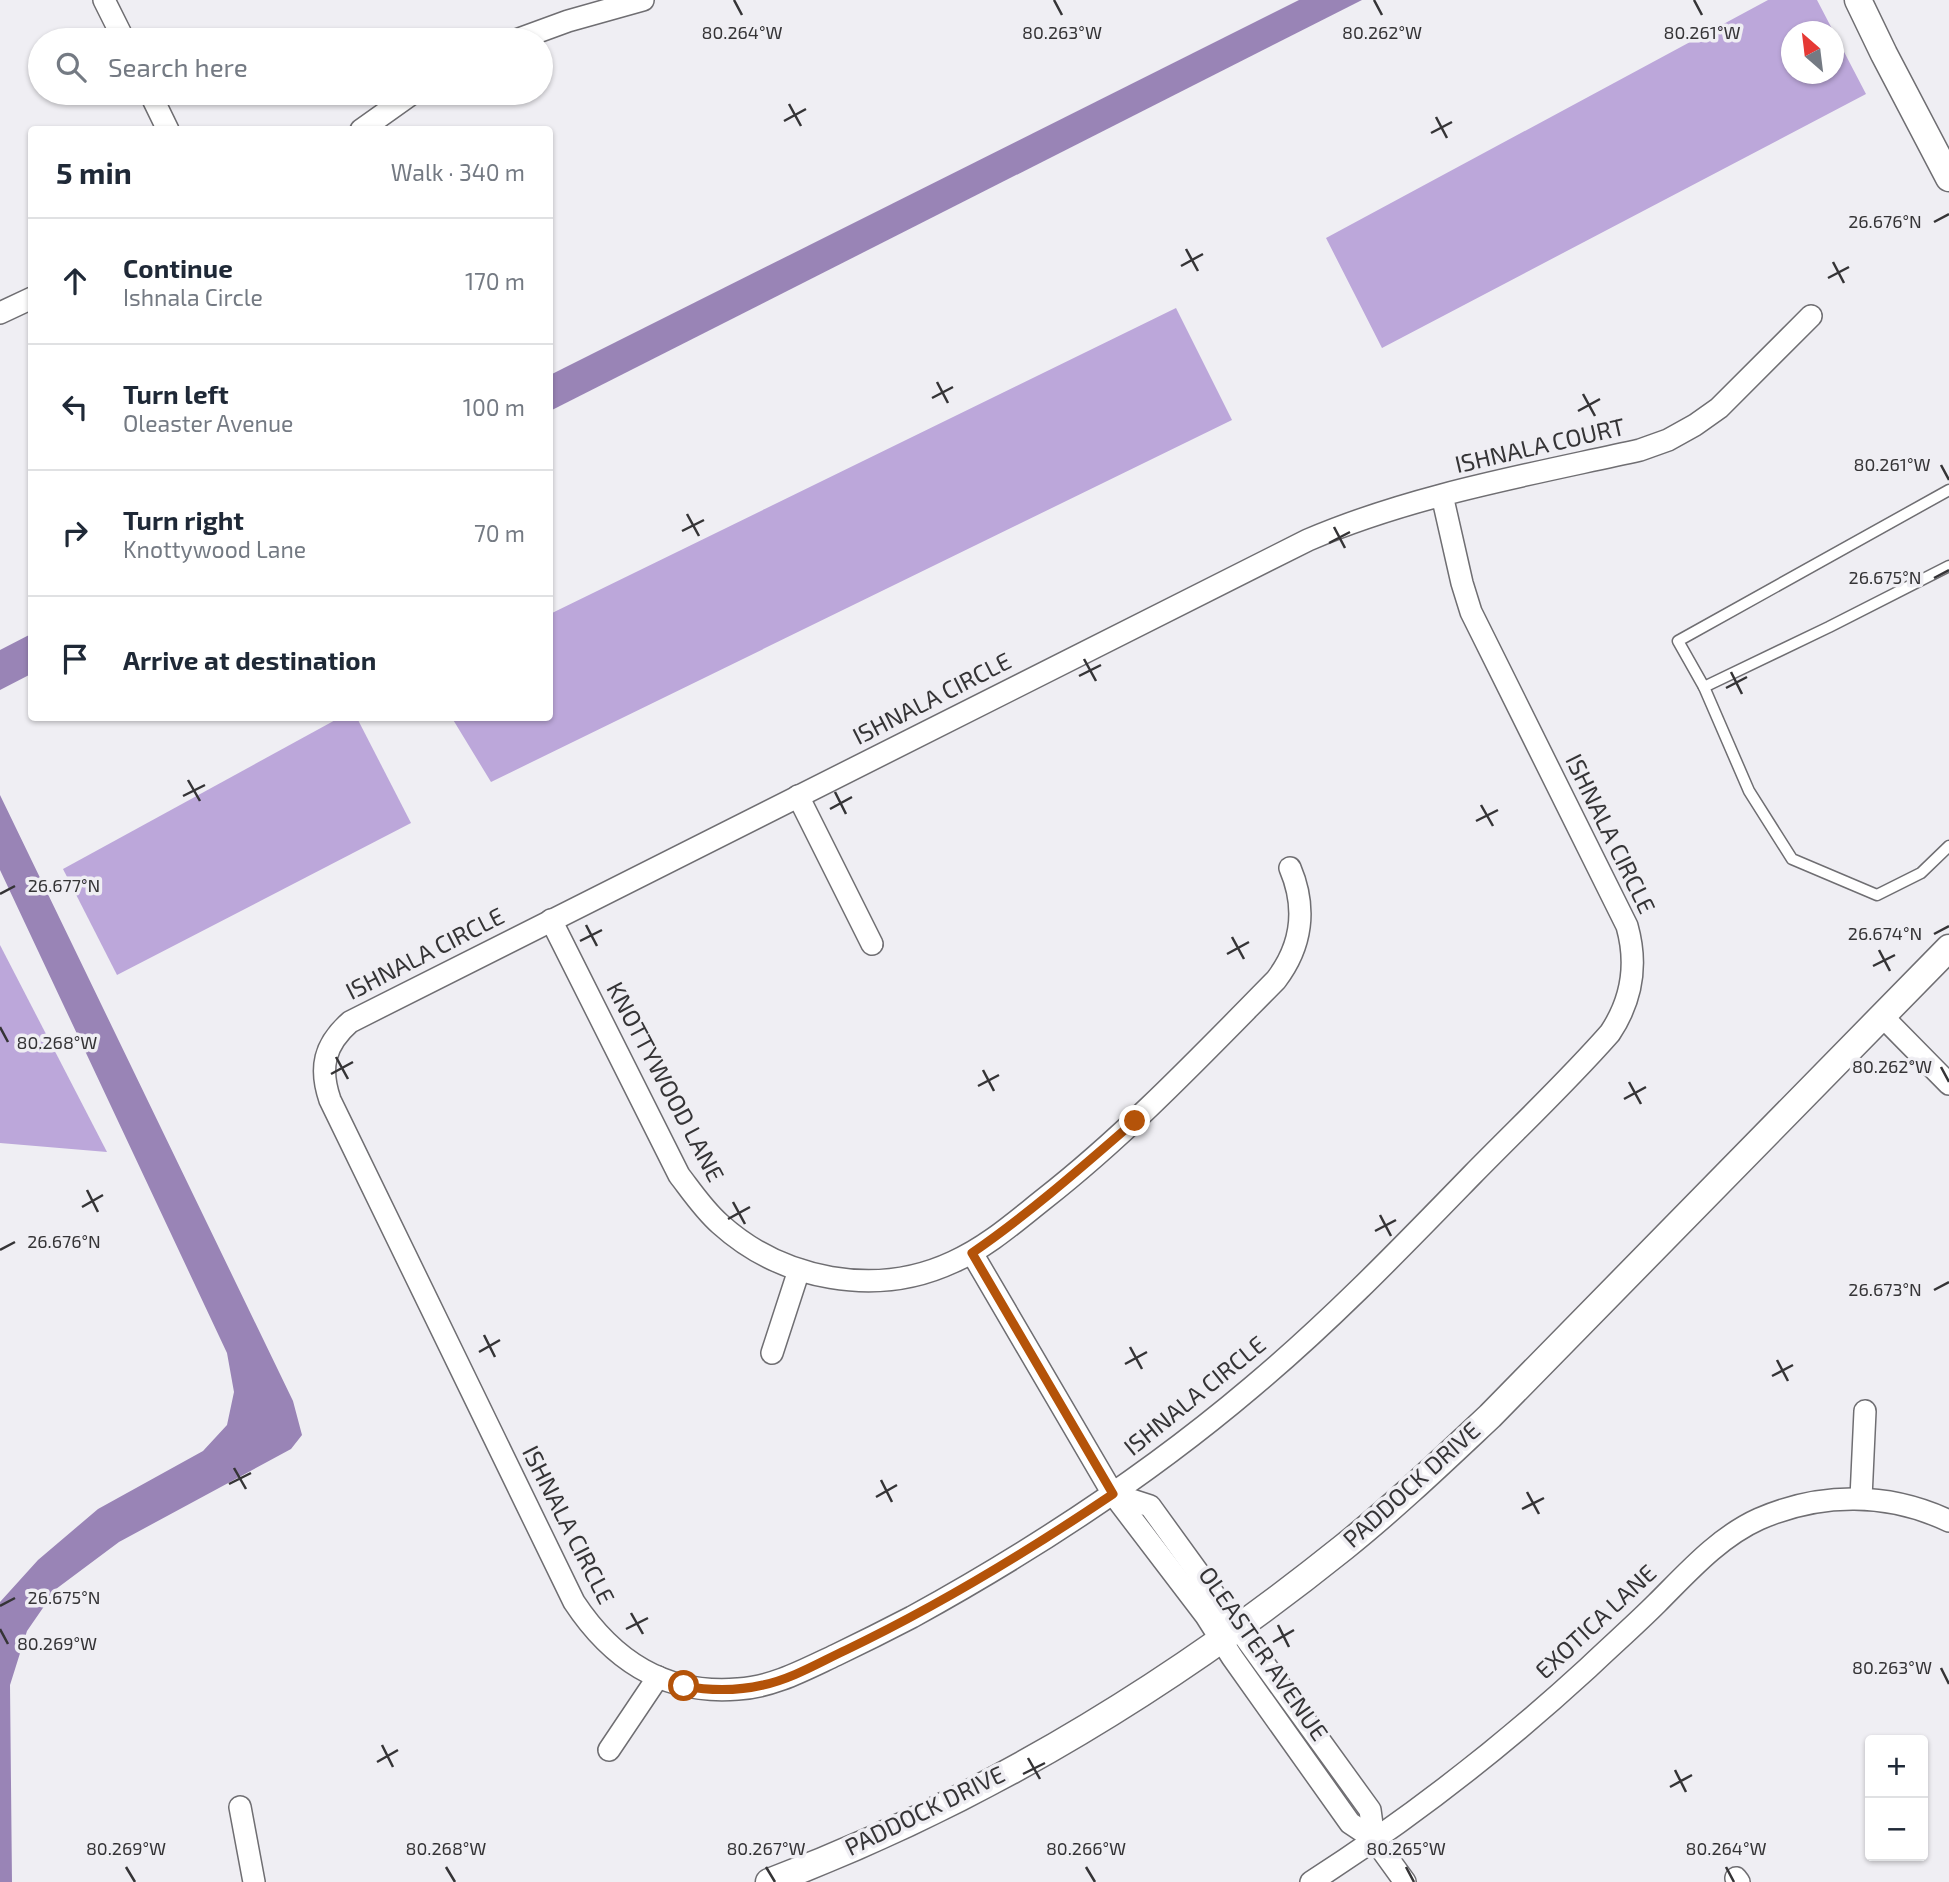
<!DOCTYPE html>
<html lang="en">
<head>
<meta charset="utf-8">
<style>
  :root { --surface:#fff; --page:#f6f6f7; --text:#1f2937; --muted:#747a83; --line:#e0e1e3 }
  body { margin:0; font-family:"Exo 2",sans-serif; background:var(--page); color:var(--text) }
  .controls { position:absolute; right:21px; bottom:21px; display:grid; overflow:hidden; border-radius:7px; box-shadow:0 2px 5px #0004 }
  .controls button { width:63px; height:63px; display:grid; place-items:center; padding:0; border:0; border-bottom:2px solid var(--line); background:var(--surface); color:var(--text); font:35px sans-serif }
  .compass { position:absolute; left:1781px; top:21px; width:63px; height:63px; border-radius:50%; background:var(--surface); box-shadow:0 2px 5px #0004; rotate:332deg }
  .stop { position:absolute; width:21px; height:21px; margin:-16px; border:5px solid #b45309; border-radius:50%; background:#fff }
  .stop.end { background:#b45309; border-color:#fff; box-shadow:0 2px 7px #0008 }
  .list { margin:0; padding:0; list-style:none }
  h2 { display:flex; justify-content:space-between; align-items:center; height:91px; margin:0; padding:0 28px; font-size:30px }
  h2 small { font-size:23px; font-weight:400; color:var(--muted) }
  .list li { display:grid; grid-template-columns:46px 1fr auto; gap:21px; align-items:center; box-sizing:border-box; height:126px; padding:0 28px; border-top:2px solid var(--line) }
  .list b { display:block; font-size:26px; white-space:nowrap }
  .list p { margin:0; font-size:23px; white-space:nowrap; color:var(--muted) }
  .list em { font-size:23px; font-style:normal; color:var(--muted) }
  .icon { flex:none; width:38px; height:38px; fill:none; stroke:currentColor; stroke-width:2; stroke-linecap:round; stroke-linejoin:round }
  .map { position:relative; flex:none; width:1949px; height:1882px; overflow:hidden }
  .search { position:absolute; background:var(--surface); box-shadow:0 2px 5px #0004; left:28px; top:28px; width:525px; height:77px; display:flex; align-items:center; gap:18px; box-sizing:border-box; padding:0 24px; border-radius:38px; color:var(--muted); font-size:26px }
  .panel { position:absolute; background:var(--surface); box-shadow:0 2px 5px #0004; left:28px; top:126px; width:525px; height:595px; border-radius:7px }
  .map>svg:first-child { display:block }
  .forest { fill:#bca7da; fill-rule:evenodd }
  .water { fill:#9984b6 }
  .lines { fill:none; stroke-linecap:round; stroke-linejoin:round }
  .service-casing { stroke:#6f6e72; stroke-width:13 }
  .minor-casing { stroke:#6f6e72; stroke-width:24 }
  .tertiary-casing { stroke:#6f6e72; stroke-width:29 }
  .service { stroke:#fff; stroke-width:10 }
  .minor { stroke:#fff; stroke-width:21 }
  .tertiary { stroke:#fff; stroke-width:26 }
  .route { stroke:#b45309; stroke-width:9 }
  .ticks { fill:none; stroke:#353436; stroke-width:2.5 }
  .labels { text-anchor:middle; stroke-width:7; stroke-linejoin:round; paint-order:stroke }
  .street-label { font-size:24px; fill:#353436; stroke:#efeef3 }
  .ticks-label { font-size:18px; text-anchor:middle; fill:#353436; stroke:#efeef3; stroke-width:7; stroke-linejoin:round; paint-order:stroke }
</style>
</head>
<body>
<div class="map">
<svg width="1949" height="1882" viewBox="0 0 1949 1882">
  <rect width="100%" height="100%" fill="#efeef3"/>
  <g class="forest">
    <path d="M1768 0H1817L1866 94 1382 348 1326 238ZM1792 32H1834V74H1792Z"/>
    <path d="M1176 308 1232 420 491 782 452 718H550V614Z"/>
    <path d="M339 718H357L411 823 117 975 63 869Z"/>
    <path d="M0 945 107 1152 0 1143Z"/>
  </g>
  <g class="water">
    <path d="M1299 0H1362L550 411V375Z"/>
    <path d="M31 634V674L0 690V650Z"/>
    <path d="M0 795 293 1401 302 1435 291 1449 119 1542 56 1589 27 1631 10 1685 12 1882H0V1602L38 1560 98 1509 203 1451 227 1425 234 1392 227 1353 0 870Z"/>
  </g>
  <g class="lines">
    <defs>
      <g id="service">
        <path d="M1949 490 1678 641 1704 687 1749 791 1792 859 1877 895 1921 873 1949 846"/>
        <path d="M1704 687 1829 627 1949 566"/>
      </g>
      <g id="minor">
        <path d="M104 0 124 40"/>
        <path d="M516 40 568 21 643 0"/>
        <path d="M150 93 168 130"/>
        <path d="M361 130 413 93"/>
        <path d="M0 313 32 298"/>
        <path d="M1442 495 1462 583 1471 612 1627 926C1638 965 1632 1000 1610 1033 1567 1082 1519 1127 1473 1174 1402 1247 1331 1321 1252 1387 1147 1476 1032 1551 912 1617 887 1630 861 1643 836 1655 804 1670 773 1687 738 1689 665 1695 613 1661 574 1602L330 1100C319 1068 324 1045 350 1022L1308 540C1413 495 1528 475 1640 450L1668 440 1695 425 1719 408 1811 316"/>
        <path d="M798 796 872 944"/>
        <path d="M551 920 679 1175C692 1192 704 1210 720 1224 782 1280 876 1298 953 1262 987 1247 1015 1222 1044 1199 1128 1133 1201 1056 1276 980 1302 946 1307 908 1290 868"/>
        <path d="M1882 1016 1949 1084"/>
        <path d="M972 1253 1113 1494 1206 1616 1232 1657 1350 1823 1374 1839 1405 1882"/>
        <path d="M772 1353 799 1270"/>
        <path d="M1113 1494 1150 1506 1370 1810 1374 1839"/>
        <path d="M1861 1498 1865 1411"/>
        <path d="M609 1750 658 1677"/>
        <path d="M240 1807 254 1882"/>
        <path d="M1736 1878 1739 1882"/>
        <path d="M1311 1882C1408 1820 1503 1746 1588 1668 1611 1646 1635 1625 1657 1603 1688 1572 1719 1537 1759 1519 1821 1492 1888 1492 1949 1521"/>
      </g>
      <g id="tertiary">
        <path d="M1858 0 1884 54 1949 178"/>
        <path d="M769 1882C977 1804 1171 1686 1344 1547 1395 1506 1442 1461 1490 1416L1949 948"/>
      </g>
    </defs>
    <use href="#service" class="service-casing"/>
    <use href="#minor" class="minor-casing"/>
    <use href="#tertiary" class="tertiary-casing"/>
    <use href="#service" class="service"/>
    <use href="#minor" class="minor"/>
    <use href="#tertiary" class="tertiary"/>
  </g>
  <g class="lines">
    <path class="route" d="M684 1686C711 1691 737 1691 763 1685 792 1679 820 1662 846 1650 940 1605 1027 1552 1113 1494L972 1253C1030 1213 1082 1167 1135 1121"/>
  </g>
  <path class="ticks" d="M734 0 742 15M1054 0 1062 15M1374 0 1382 15M1694 0 1702 15M789 104 801 126M1436 117 1447 138M784 121 806 109M1431 133 1452 122M1934 222 1949 214M1186 249 1198 271M1833 262 1844 283M1181 266 1203 254M1828 278 1849 267M937 382 948 403M1583 394 1595 416M932 398 953 387M1578 411 1600 399M1941 465 1949 480M687 514 699 536M1334 527 1345 548M682 531 704 520M1329 543 1350 532M1934 578 1949 570M1084 659 1096 681M1731 672 1742 694M1079 676 1101 665M1726 688 1747 677M188 780 200 801M835 792 846 814M183 796 205 785M1481 805 1493 826M830 809 852 797M1476 821 1498 810M0 894 15 886M586 925 597 946M1934 934 1949 926M1232 937 1244 959M580 941 602 930M1879 950 1890 971M1227 954 1249 942M1873 966 1895 955M0 1027 8 1042M336 1057 348 1079M1941 1067 1949 1082M983 1070 994 1091M331 1074 353 1062M1629 1082 1641 1104M978 1086 999 1075M1624 1099 1646 1087M87 1190 98 1212M733 1202 745 1224M82 1207 103 1195M1380 1215 1391 1236M728 1219 750 1207M1375 1231 1396 1220M0 1250 15 1242M1934 1290 1949 1282M484 1335 495 1357M1130 1347 1142 1369M479 1352 500 1340M1777 1360 1788 1381M1125 1364 1147 1352M1772 1376 1793 1365M234 1468 246 1489M881 1480 892 1502M229 1484 251 1473M1527 1492 1539 1514M876 1497 897 1485M1522 1509 1544 1498M0 1606 15 1598M631 1613 643 1634M1278 1625 1289 1647M0 1629 8 1644M626 1629 648 1618M1273 1642 1294 1630M1941 1668 1949 1684M382 1745 393 1767M1028 1758 1040 1779M377 1762 398 1750M1675 1770 1686 1792M1023 1774 1045 1763M1670 1787 1692 1775M126 1867 135 1882M446 1867 455 1882M766 1867 775 1882M1086 1867 1095 1882M1406 1867 1414 1882M1726 1867 1734 1882"/>
  <g class="labels">
    <g class="street-label">
      <text transform="translate(1540 446) rotate(-13)" y="8">ISHNALA COURT</text>
      <text transform="translate(932 699) rotate(-27)" y="8">ISHNALA CIRCLE</text>
      <text transform="translate(1610 834) rotate(64)" y="8">ISHNALA CIRCLE</text>
      <text transform="translate(425 954) rotate(-27)" y="8">ISHNALA CIRCLE</text>
      <text transform="translate(665 1082) rotate(62)" y="8">KNOTTYWOOD LANE</text>
      <text transform="translate(1195 1396) rotate(-39)" y="8">ISHNALA CIRCLE</text>
      <text transform="translate(1412 1485) rotate(-42)" y="8">PADDOCK DRIVE</text>
      <text transform="translate(568 1525) rotate(63)" y="8">ISHNALA CIRCLE</text>
      <text transform="translate(1596 1622) rotate(-43)" y="8">EXOTICA LANE</text>
      <text transform="translate(1263 1654) rotate(55)" y="8">OLEASTER AVENUE</text>
      <text transform="translate(925 1811) rotate(-26)" y="8">PADDOCK DRIVE</text>
    </g>
  </g>
  <g class="ticks-label">
    <text x="742" y="39">80.264°W</text>
    <text x="1062" y="39">80.263°W</text>
    <text x="1382" y="39">80.262°W</text>
    <text x="1702" y="39">80.261°W</text>
    <text x="1885" y="228">26.676°N</text>
    <text x="1892" y="471">80.261°W</text>
    <text x="1885" y="584">26.675°N</text>
    <text x="64" y="892">26.677°N</text>
    <text x="1885" y="940">26.674°N</text>
    <text x="57" y="1049">80.268°W</text>
    <text x="1892" y="1073">80.262°W</text>
    <text x="64" y="1248">26.676°N</text>
    <text x="1885" y="1296">26.673°N</text>
    <text x="64" y="1604">26.675°N</text>
    <text x="57" y="1650">80.269°W</text>
    <text x="1892" y="1674">80.263°W</text>
    <text x="126" y="1855">80.269°W</text>
    <text x="446" y="1855">80.268°W</text>
    <text x="766" y="1855">80.267°W</text>
    <text x="1086" y="1855">80.266°W</text>
    <text x="1406" y="1855">80.265°W</text>
    <text x="1726" y="1855">80.264°W</text>
  </g>
</svg>
<div class="controls">
<button>+</button>
<button>−</button>
</div>
<svg class="compass" viewBox="-18 -18 36 36"><path d="M0-13l5 13h-10z" fill="#e53935"/><path d="M0 13l5-13h-10z" fill="#747a83"/></svg>
<div class="stop" style="left:684px;top:1686px"></div>
<div class="stop end" style="left:1135px;top:1121px"></div>
<div class="search"><svg class="icon" aria-label="search" viewBox="0 0 24 24"><circle cx="10" cy="10" r="6"/><path d="M15 15l6 6"/></svg>Search here</div>
<section class="panel">
<h2>5 min<small>Walk · 340 m</small></h2>
<ul class="list">
<li><svg class="icon" aria-label="ahead" viewBox="0 0 24 24"><path d="M12 20V5M6 11l6-6 6 6"/></svg><div><b>Continue</b><p>Ishnala Circle</p></div><em>170 m</em></li>
<li><svg class="icon" aria-label="left" viewBox="0 0 24 24"><path d="M17 20v-9H6M10 6l-5 5 5 5"/></svg><div><b>Turn left</b><p>Oleaster Avenue</p></div><em>100 m</em></li>
<li><svg class="icon" aria-label="right" viewBox="0 0 24 24"><path d="M7 20v-9h11M14 6l5 5-5 5"/></svg><div><b>Turn right</b><p>Knottywood Lane</p></div><em>70 m</em></li>
<li><svg class="icon" aria-label="arrive" viewBox="0 0 24 24"><path d="M6 21V4h12l-3 4 3 4H6"/></svg><div><b>Arrive at destination</b></div></li>
</ul>
</section>
</div>
</body>
</html>
